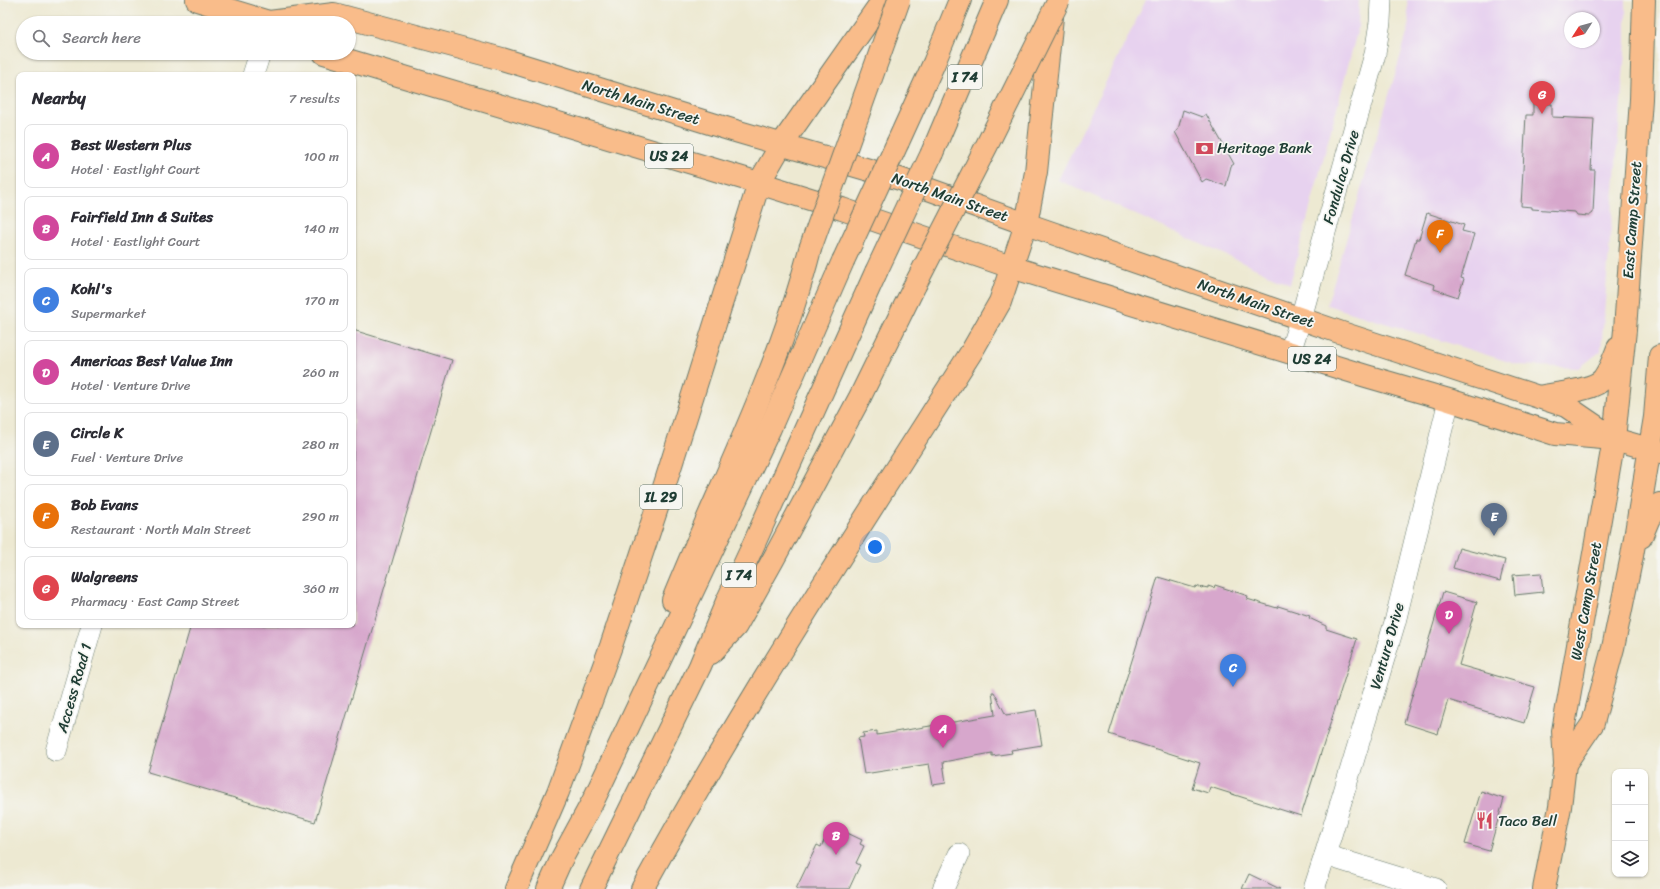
<!DOCTYPE html>
<html lang="en">
<head>
<meta charset="utf-8">
<style>
  :root { --surface:#fff; --page:#f7f7f7; --text:#2b2b33; --muted:#7c7c81; --line:#e1e1e2; --accent:#db2777 }
  body { margin:0; font-family:Sriracha,sans-serif; background:var(--page); color:var(--text) }
  .controls { position:absolute; right:12px; bottom:12px; display:grid; overflow:hidden; border-radius:8px; box-shadow:0 1px 3px #0004 }
  .controls button { width:36px; height:36px; display:grid; place-items:center; padding:0; border:0; border-bottom:1px solid var(--line); background:var(--surface); color:var(--text); font:20px sans-serif }
  .compass { position:absolute; left:1564px; top:12px; width:36px; height:36px; border-radius:50%; background:var(--surface); box-shadow:0 1px 3px #0004; rotate:234deg }
  .you { position:absolute; left:875px; top:547px; width:14px; height:14px; margin:-10px; border:3px solid #fff; border-radius:50%; background:#1a73e8; box-shadow:0 0 0 6px #1a73e833 }
  .badge { display:grid; place-items:center; width:26px; height:26px; border-radius:50%; background:var(--accent); color:#fff; font-size:13px; font-weight:700 }
  .pin { position:absolute; translate:-50% -33px; filter:drop-shadow(0 1px 2px #0008) }
  .pin::after { content:''; position:absolute; top:21px; width:14px; height:12px; background:inherit; clip-path:polygon(0 0,100% 0,50% 100%) }
  .list { margin:0; padding:0; list-style:none }
  h2 { display:flex; justify-content:space-between; align-items:center; height:52px; margin:0; padding:0 16px; font-size:17px }
  h2 small { font-size:13px; font-weight:400; color:var(--muted) }
  .list li { display:grid; grid-template-columns:26px 1fr auto; gap:12px; align-items:center; box-sizing:border-box; height:64px; margin:0 8px 8px; padding:0 8px; border:1px solid var(--line); border-radius:8px }
  .list b { display:block; font-size:15px; white-space:nowrap }
  .list p { margin:0; font-size:13px; white-space:nowrap; color:var(--muted) }
  .list em { font-size:13px; font-style:normal; color:var(--muted) }
  .icon { flex:none; width:22px; height:22px; fill:none; stroke:currentColor; stroke-width:2; stroke-linecap:round; stroke-linejoin:round }
  .map { position:relative; flex:none; width:1660px; height:889px; overflow:hidden }
  .search { position:absolute; background:var(--surface); box-shadow:0 1px 3px #0004; left:16px; top:16px; width:340px; height:44px; display:flex; align-items:center; gap:10px; box-sizing:border-box; padding:0 14px; border-radius:22px; color:var(--muted); font-size:15px }
  .panel { position:absolute; background:var(--surface); box-shadow:0 1px 3px #0004; left:16px; top:72px; width:340px; height:556px; border-radius:8px }
  .map>svg:first-child { display:block }
  .built { fill:#e7d2ef; fill-rule:evenodd }
  .building { fill:#d7a7cc }
  .lines { fill:none; stroke-linecap:round; stroke-linejoin:round }
  .minor-casing { stroke:#67796b; stroke-width:22 }
  .major-casing { stroke:#67796b; stroke-width:24 }
  .highway-casing { stroke:#67796b; stroke-width:24 }
  .minor { stroke:#fff; stroke-width:21 }
  .major { stroke:#f9bc8a; stroke-width:22 }
  .highway { stroke:#f9bc8a; stroke-width:22 }
  .highway-bridge-casing { stroke:#67796b; stroke-width:24; stroke-linecap:butt }
  .highway-bridge { stroke:#f9bc8a; stroke-width:22 }
  .labels { text-anchor:middle; stroke-width:3.5; stroke-linejoin:round; paint-order:stroke }
  .shield { fill:#f6f6f2; stroke:#60746d; stroke-width:1 }
  .shield-label { font-size:14px; font-weight:bold; fill:#1f3d34 }
  .street-label { font-size:15px; fill:#1f3d34; stroke:#f6f6f2 }
  .poi-label { font-size:15px; fill:#1f3d34; stroke:#f6f6f2; text-anchor:start }
</style>
</head>
<body>
<div class="map">
<svg width="1660" height="889" viewBox="0 0 1660 889">
  <rect width="100%" height="100%" fill="#f6f6f2"/>
  <filter id="ink" filterUnits="userSpaceOnUse"><feTurbulence type="fractalNoise" baseFrequency=".025" numOctaves="2"/><feDisplacementMap in="SourceGraphic" scale="8" xChannelSelector="R" yChannelSelector="G"/><feConvolveMatrix kernelMatrix="1 2 1 2 8 2 1 2 1" color-interpolation-filters="sRGB"/></filter>
  <filter id="wash" filterUnits="userSpaceOnUse"><feTurbulence type="fractalNoise" baseFrequency=".012" numOctaves="4" result="noise"/><feDisplacementMap in="SourceGraphic" scale="16" xChannelSelector="R" yChannelSelector="G"/><feGaussianBlur stdDeviation="0.9" result="paint"/><feColorMatrix in="noise" values="0 0 0 0 0 0 0 0 0 0 0 0 0 0 0 0 0 1.4 0 .05"/><feComposite in="paint" operator="in"/></filter>
  <g filter="url(#wash)">
    <rect width="100%" height="100%" fill="#ede9d2"/>
    <g class="built">
      <path d="M1146 0H1359L1358 28 1290 284 1058 180Z"/>
      <path d="M1407 0H1626V40L1601 351 1579 368 1519 365 1327 305 1409 27ZM1570 18H1594V42H1570Z"/>
    </g>
    <g id="blocks">
      <g class="building">
        <path d="M1533 103 1552 104V117L1594 119 1591 170H1595L1593 213 1589 216 1577 215 1575 212 1532 209V207L1521 206 1526 115H1533Z"/>
        <path d="M1183 110 1202 117 1206 114 1234 164 1231 166 1226 186 1206 179 1202 182 1175 132 1178 130Z"/>
        <path d="M1427 213 1464 225 1462 231 1474 234 1461 278 1464 279 1458 297 1434 289 1435 285 1405 275 1416 239H1419Z"/>
        <path d="M353 330 452 360 315 822 148 772 191 625H353Z"/>
        <path d="M1459 548 1505 560 1500 581 1453 568Z"/>
        <path d="M1541 573 1543 592 1515 595 1513 575Z"/>
        <path d="M1158 577 1195 588 1196 586 1202 588 1203 587 1208 588V586L1214 588 1215 585 1248 596 1247 599 1277 608 1278 606 1310 616 1309 618 1326 626V629L1357 639 1301 816 1210 787 1208 793 1192 788 1200 763 1109 734Z"/>
        <path d="M1443 592 1477 602 1459 665 1535 687 1524 723 1448 700 1438 734 1404 723Z"/>
        <path d="M992 692H994L1006 715 1036 710 1042 745 1011 750 1012 753 992 756V753L943 762 946 783 933 785 929 764 864 774 858 738 864 737 863 733 877 731V735L995 715Z"/>
        <path d="M1481 791 1504 799 1489 851 1465 844Z"/>
        <path d="M835 827 862 840 860 844 864 846 856 863 860 865 849 889H796L817 845 821 847 829 831 832 833Z"/>
        <path d="M1249 874 1280 889H1242Z"/>
      </g>
    </g>
  </g>
  <g filter="url(#ink)">
    <use href="#blocks" fill-opacity="0" stroke="#67796b" stroke-width="1"/>
    <g class="lines">
      <defs>
        <g id="minor">
          <path d="M253 75 260 53"/>
          <path d="M1290 352 1301 318 1375 54 1380 22 1381 0"/>
          <path d="M56 751 92 625"/>
          <path d="M1325 855 1436 889"/>
          <path d="M943 889 959 854"/>
          <path d="M1314 889 1325 855 1395 622 1449 400"/>
        </g>
        <g id="major">
          <path d="M1026 224 1342 333 1566 406 1613 438"/>
          <path d="M1011 267 1366 376 1449 400 1555 434 1614 439 1660 452"/>
          <path d="M1540 397C1556 393 1593 391 1603 379 1610 370 1614 358 1618 348"/>
          <path d="M1641 537 1649 518 1660 504"/>
          <path d="M1565 764 1593 723 1613 648 1632 556 1655 417 1660 356"/>
          <path d="M1544 889 1560 807 1565 764 1563 731 1614 439 1625 330 1641 99 1644 0"/>
        </g>
        <g id="highway">
          <path d="M197 0 272 23"/>
          <path d="M269 22 334 14 502 59 732 130 900 179 1026 224"/>
          <path d="M324 53 759 183 842 209 1011 267"/>
          <path d="M898 142 934 63 960 0"/>
          <path d="M932 153 997 0"/>
          <path d="M673 600C720 484 779 371 810 249"/>
          <path d="M711 653 736 626 774 558 859 399 915 285"/>
          <path d="M516 889 558 792 611 646 665 484 759 183 781 145 883 0"/>
          <path d="M548 889 561 860 593 801 770 428 843 261"/>
          <path d="M591 889 700 666 728 599 752 548 876 272"/>
          <path d="M642 889C743 705 859 528 972 351L1000 302 1026 224 1036 172 1052 17"/>
        </g>
      </defs>
      <use href="#minor" class="minor-casing"/>
      <use href="#major" class="major-casing"/>
      <use href="#highway" class="highway-casing"/>
      <use href="#minor" class="minor"/>
      <use href="#major" class="major"/>
      <use href="#highway" class="highway"/>
      <defs>
        <g id="highway-bridge">
          <path d="M810 249 899 0"/>
          <path d="M843 261 898 142"/>
          <path d="M876 272 932 153"/>
          <path d="M915 285 987 145 1059 0"/>
        </g>
      </defs>
      <use href="#highway-bridge" class="highway-bridge-casing"/>
      <use href="#highway-bridge" class="highway-bridge"/>
    </g>
  </g>
  <defs>
    <symbol id="bank-bare" viewBox="-9 -9 18 18"><path d="M-6-4H6V4H-6ZM0-2.3a2.3 2.3 0 1 0 0 4.6a2.3 2.3 0 1 0 0-4.6Z" fill="#d1495b" stroke="#f6f6f2" stroke-width="2.5" paint-order="stroke"/></symbol>
    <symbol id="restaurant-bare" viewBox="-9 -9 18 18"><path d="M-5-6h1v4h1v-4h1v4h1v-4h1v5L-1.5 .5V6h-2V.5L-5-1ZM5-6V6H3V1.5H1.5Q1.5-4 5-6Z" fill="#d1495b" stroke="#f6f6f2" stroke-width="2.5" paint-order="stroke"/></symbol>
  </defs>
  <g fill-rule="evenodd">
    <use href="#bank-bare" x="1192" y="136" width="25" height="25"/>
    <use href="#restaurant-bare" x="1472" y="808" width="25" height="25"/>
  </g>
  <g class="labels">
    <g class="shield">
      <rect x="948" y="65" width="34" height="24" rx="3"/>
      <rect x="645" y="144" width="48" height="24" rx="3"/>
      <rect x="1288" y="347" width="48" height="24" rx="3"/>
      <rect x="640" y="485" width="42" height="24" rx="3"/>
      <rect x="722" y="563" width="34" height="24" rx="3"/>
    </g>
    <g class="shield-label">
      <text x="965" y="82">I 74</text>
      <text x="669" y="161">US 24</text>
      <text x="1312" y="364">US 24</text>
      <text x="661" y="502">IL 29</text>
      <text x="739" y="580">I 74</text>
    </g>
    <g class="street-label">
      <text transform="translate(641 102) rotate(17)" y="5">North Main Street</text>
      <text transform="translate(1341 177) rotate(-74)" y="5">Fondulac Drive</text>
      <text transform="translate(950 197) rotate(19)" y="5">North Main Street</text>
      <text transform="translate(1632 220) rotate(-86)" y="5">East Camp Street</text>
      <text transform="translate(1256 303) rotate(19)" y="5">North Main Street</text>
      <text transform="translate(1586 601) rotate(-80)" y="5">West Camp Street</text>
      <text transform="translate(1387 646) rotate(-74)" y="5">Venture Drive</text>
      <text transform="translate(74 688) rotate(-74)" y="5">Access Road 1</text>
    </g>
    <g class="poi-label">
      <text x="1217" y="153">Heritage Bank</text>
      <text x="1498" y="826">Taco Bell</text>
    </g>
  </g>
</svg>
<div class="controls">
<button>+</button>
<button>−</button>
<button><svg class="icon" aria-label="layers" viewBox="0 0 24 24"><path d="M12 4l9 5-9 5-9-5zM3 14l9 5 9-5"/></svg></button>
</div>
<svg class="compass" viewBox="-18 -18 36 36"><path d="M0-13l5 13h-10z" fill="#e53935"/><path d="M0 13l5-13h-10z" fill="#7c7c81"/></svg>
<div class="you"></div>
<div class="pin badge" style="left:943px;top:748px;background:#d1479c">A</div>
<div class="pin badge" style="left:836px;top:855px;background:#d1479c">B</div>
<div class="pin badge" style="left:1233px;top:687px;background:#3f7fe0">C</div>
<div class="pin badge" style="left:1449px;top:634px;background:#d1479c">D</div>
<div class="pin badge" style="left:1494px;top:536px;background:#5c6f8a">E</div>
<div class="pin badge" style="left:1440px;top:253px;background:#e8710a">F</div>
<div class="pin badge" style="left:1542px;top:114px;background:#e0444e">G</div>
<div class="search"><svg class="icon" aria-label="search" viewBox="0 0 24 24"><circle cx="10" cy="10" r="6"/><path d="M15 15l6 6"/></svg>Search here</div>
<section class="panel">
<h2>Nearby<small>7 results</small></h2>
<ul class="list">
<li><span class="badge" style="background:#d1479c">A</span><div><b>Best Western Plus</b><p>Hotel · Eastlight Court</p></div><em>100 m</em></li>
<li><span class="badge" style="background:#d1479c">B</span><div><b>Fairfield Inn &amp; Suites</b><p>Hotel · Eastlight Court</p></div><em>140 m</em></li>
<li><span class="badge" style="background:#3f7fe0">C</span><div><b>Kohl's</b><p>Supermarket</p></div><em>170 m</em></li>
<li><span class="badge" style="background:#d1479c">D</span><div><b>Americas Best Value Inn</b><p>Hotel · Venture Drive</p></div><em>260 m</em></li>
<li><span class="badge" style="background:#5c6f8a">E</span><div><b>Circle K</b><p>Fuel · Venture Drive</p></div><em>280 m</em></li>
<li><span class="badge" style="background:#e8710a">F</span><div><b>Bob Evans</b><p>Restaurant · North Main Street</p></div><em>290 m</em></li>
<li><span class="badge" style="background:#e0444e">G</span><div><b>Walgreens</b><p>Pharmacy · East Camp Street</p></div><em>360 m</em></li>
</ul>
</section>
</div>
</body>
</html>
